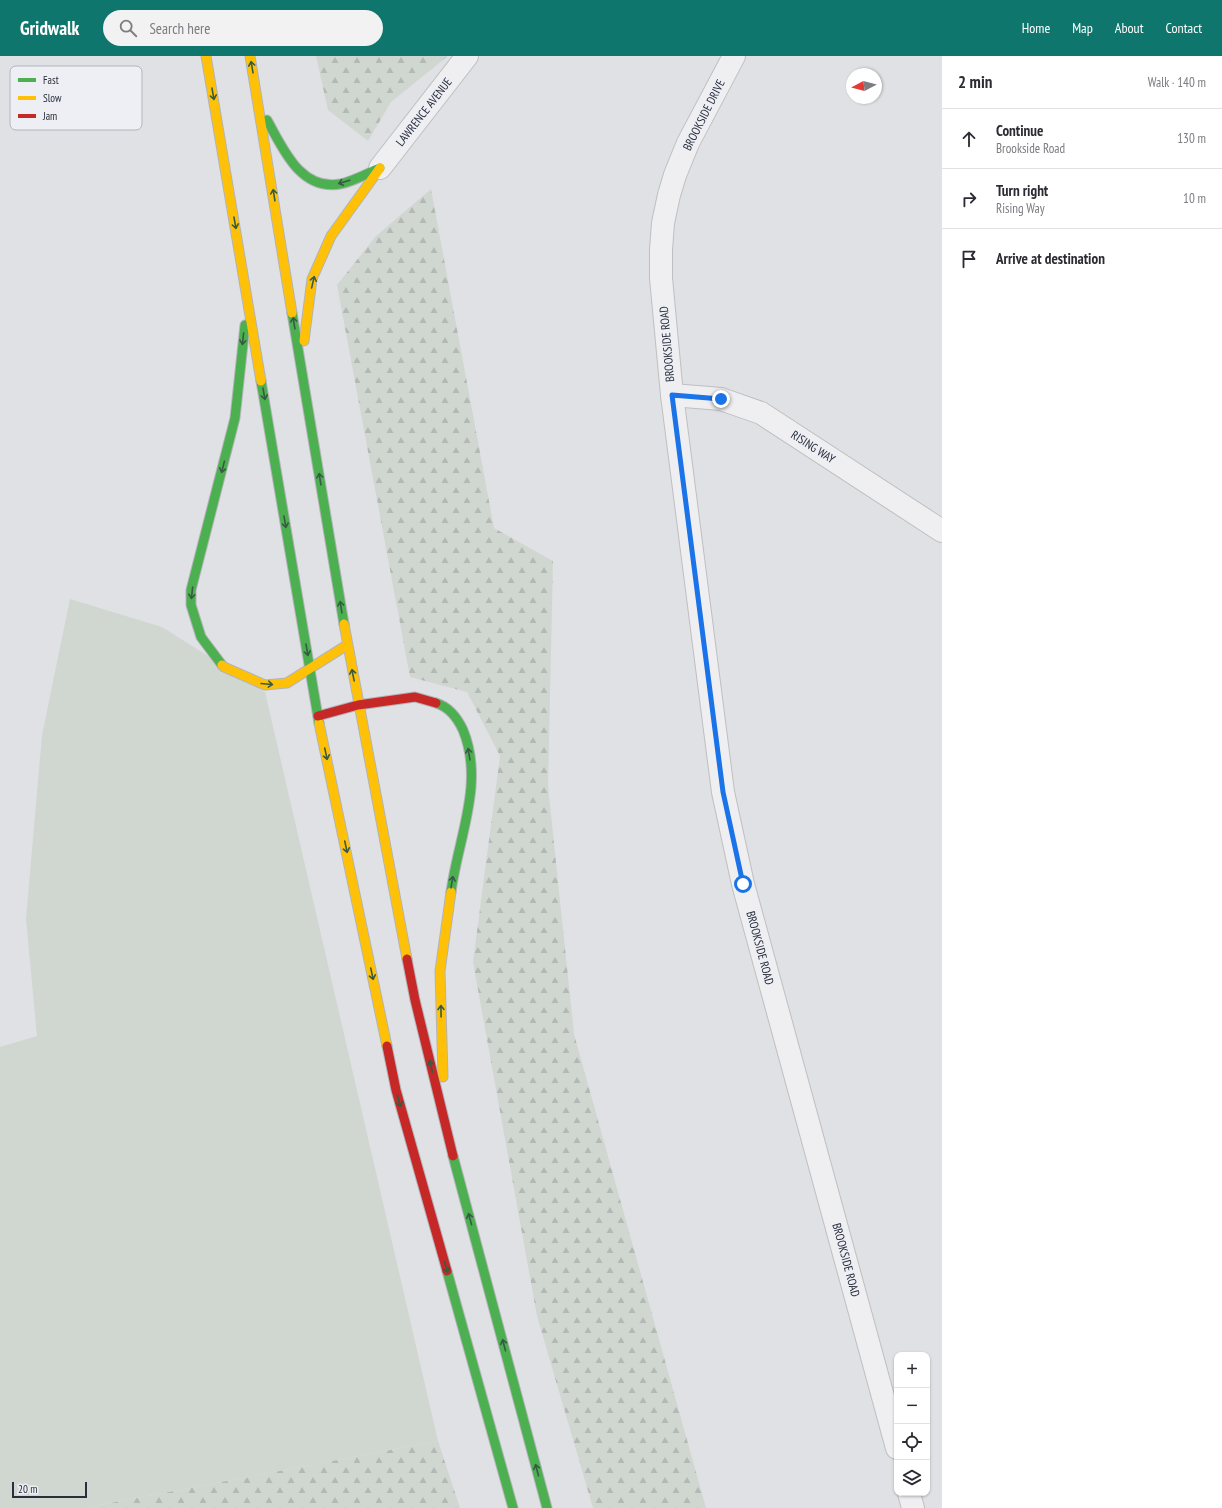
<!DOCTYPE html>
<html lang="en">
<head>
<meta charset="utf-8">
<style>
  :root { --surface:#fff; --page:#f2f2f3; --text:#2b2b33; --muted:#7c7c81; --line:#e1e1e2; --accent:#0f766e }
  body { margin:0; font-family:"PT Sans Narrow",sans-serif; background:var(--page); color:var(--text) }
  .controls { position:absolute; right:12px; bottom:12px; display:grid; overflow:hidden; border-radius:8px; box-shadow:0 1px 3px #0004 }
  .controls button { width:36px; height:36px; display:grid; place-items:center; padding:0; border:0; border-bottom:1px solid var(--line); background:var(--surface); color:var(--text); font:20px sans-serif }
  .compass { position:absolute; left:846px; top:12px; width:36px; height:36px; border-radius:50%; background:var(--surface); box-shadow:0 1px 3px #0004; rotate:263deg }
  .scale { position:absolute; left:12px; bottom:10px; width:75px; box-sizing:border-box; padding-left:4px; border:2px solid #292e3b; border-top:0; font-size:11px; line-height:14px; white-space:nowrap; color:#292e3b; -webkit-text-stroke:3px #edeff4; paint-order:stroke }
  .stop { position:absolute; width:12px; height:12px; margin:-9px; border:3px solid #1a73e8; border-radius:50%; background:#fff }
  .stop.end { background:#1a73e8; border-color:#fff; box-shadow:0 1px 4px #0008 }
  .list { margin:0; padding:0; list-style:none }
  h2 { display:flex; justify-content:space-between; align-items:center; height:52px; margin:0; padding:0 16px; font-size:17px }
  h2 small { font-size:13px; font-weight:400; color:var(--muted) }
  .list li { display:grid; grid-template-columns:26px 1fr auto; gap:12px; align-items:center; box-sizing:border-box; height:60px; padding:0 16px; border-top:1px solid var(--line) }
  .list b { display:block; font-size:15px; white-space:nowrap }
  .list p { margin:0; font-size:13px; white-space:nowrap; color:var(--muted) }
  .list em { font-size:13px; font-style:normal; color:var(--muted) }
  .icon { flex:none; width:22px; height:22px; fill:none; stroke:currentColor; stroke-width:2; stroke-linecap:round; stroke-linejoin:round }
  .map { position:relative; flex:none; width:942px; height:1452px; overflow:hidden }
  header { display:flex; align-items:center; gap:24px; box-sizing:border-box; height:56px; padding:0 20px; background:var(--accent); color:#fff }
  header strong { font-size:19px }
  nav { display:flex; gap:22px; margin-inline-start:auto; font-size:14px }
  .search { width:280px; height:36px; background:var(--page); display:flex; align-items:center; gap:10px; box-sizing:border-box; padding:0 14px; border-radius:22px; color:var(--muted); font-size:15px }
  main { display:flex }
  aside { flex:1; background:var(--surface) }
  .map>svg:first-child { display:block }
  .grass { fill:#d0d7d0 }
  .forest { fill:url(#forest-firs) }
  .lines { fill:none; stroke-linecap:round; stroke-linejoin:round }
  .street-casing { stroke:#bebfc2; stroke-width:24 }
  .fast-casing { stroke:#b3b4b8; stroke-width:11 }
  .slow-casing { stroke:#b3b4b8; stroke-width:11 }
  .jam-casing { stroke:#b3b4b8; stroke-width:11 }
  .street { stroke:#efeff1; stroke-width:22 }
  .fast { stroke:#4caf50; stroke-width:9 }
  .slow { stroke:#ffc107; stroke-width:9 }
  .jam { stroke:#c62828; stroke-width:9 }
  .oneway { stroke:#355b42 }
  .route { stroke:#1a73e8; stroke-width:5 }
  .labels { text-anchor:middle; stroke-width:4; stroke-linejoin:round; paint-order:stroke }
  .street-label { font-size:12px; fill:#292e3b; stroke:#edeff4 }
  .key { fill:#edeff4; stroke:#b2b5bc; stroke-width:1 }
  .key-label { font-size:11px; fill:#292e3b }
</style>
</head>
<body>
<header>
<strong>Gridwalk</strong>
<div class="search"><svg class="icon" aria-label="search" viewBox="0 0 24 24"><circle cx="10" cy="10" r="6"/><path d="M15 15l6 6"/></svg>Search here</div>
<nav><a>Home</a><a>Map</a><a>About</a><a>Contact</a></nav>
</header>
<main>
<div class="map">
<svg width="942" height="1452" viewBox="0 0 942 1452">
  <defs>
    <pattern id="forest-firs" width="22" height="20" patternUnits="userSpaceOnUse"><rect width="22" height="20" fill="#d0d7d0"/><path d="M5 1l3.5 6h-7zM16 11l3.5 6h-7z" fill="#b3b9b4"/></pattern>
  </defs>
  <rect width="100%" height="100%" fill="#e0e1e4"/>
  <path class="grass" d="M70 543 162 571 265 636 438 1385 84 1452H0V991L37 980 26 863 42 679Z"/>
  <g class="forest">
    <path d="M316 0H448L391 46 368 85 328 54Z"/>
    <path d="M431 133 494 472 553 505 548 730 574 978 706 1452H593L537 1260 473 906 500 700 467 636 410 621 337 229 376 180Z"/>
    <path d="M438 1385 460 1452H84Z"/>
  </g>
  <g class="lines">
    <defs>
      <g id="street">
        <path d="M734 0 688 87 675 119 669 139 663 167 661 194V222L672 339 723 736 743 828 897 1392"/>
        <path d="M380 112 467 0"/>
        <path d="M672 339 721 343 761 357 942 475"/>
        <path d="M909 1437 913 1452"/>
      </g>
      <g id="fast">
        <path d="M267 64C283 92 300 135 340 128 352 126 368 117 380 112"/>
        <path d="M292 257 344 568"/>
        <path d="M261 325 319 667"/>
        <path d="M222 609 201 581 191 549V534L235 362 245 269"/>
        <path d="M436 647C449 651 457 661 463 674 485 727 458 782 451 836"/>
        <path d="M453 1100 547 1452"/>
        <path d="M447 1215 513 1452"/>
      </g>
      <g id="slow">
        <path d="M206 0 261 325"/>
        <path d="M250 0 292 257"/>
        <path d="M304 285 312 223 331 180 380 112"/>
        <path d="M344 568 407 903"/>
        <path d="M222 609 224 611 265 629 287 627 347 589"/>
        <path d="M319 667 387 990"/>
        <path d="M443 1021 440 915 451 836"/>
      </g>
      <g id="jam">
        <path d="M318 660 358 649 415 641 436 647"/>
        <path d="M407 903 415 944 453 1100"/>
        <path d="M387 990 396 1034 447 1215"/>
      </g>
    </defs>
    <use href="#street" class="street-casing"/>
    <use href="#fast" class="fast-casing"/>
    <use href="#slow" class="slow-casing"/>
    <use href="#jam" class="jam-casing"/>
    <use href="#street" class="street"/>
    <use href="#fast" class="fast"/>
    <use href="#slow" class="slow"/>
    <use href="#jam" class="jam"/>
  </g>
  <defs><path id="oneway-shaft" d="M-6 0H5M1.5-3L5.5 0L1.5 3" fill="none" stroke-width="1.6" stroke-linecap="round" stroke-linejoin="round"/></defs>
  <g class="oneway">
    <use href="#oneway-shaft" transform="translate(252 11) rotate(-100)"/>
    <use href="#oneway-shaft" transform="translate(213 38) rotate(80)"/>
    <use href="#oneway-shaft" transform="translate(344 126) rotate(163)"/>
    <use href="#oneway-shaft" transform="translate(274 139) rotate(-99)"/>
    <use href="#oneway-shaft" transform="translate(235 167) rotate(80)"/>
    <use href="#oneway-shaft" transform="translate(313 226) rotate(-77)"/>
    <use href="#oneway-shaft" transform="translate(294 267) rotate(-99)"/>
    <use href="#oneway-shaft" transform="translate(243 283) rotate(96)"/>
    <use href="#oneway-shaft" transform="translate(264 338) rotate(80)"/>
    <use href="#oneway-shaft" transform="translate(223 411) rotate(104)"/>
    <use href="#oneway-shaft" transform="translate(320 423) rotate(-99)"/>
    <use href="#oneway-shaft" transform="translate(285 466) rotate(80)"/>
    <use href="#oneway-shaft" transform="translate(192 537) rotate(96)"/>
    <use href="#oneway-shaft" transform="translate(341 551) rotate(-99)"/>
    <use href="#oneway-shaft" transform="translate(307 594) rotate(80)"/>
    <use href="#oneway-shaft" transform="translate(353 619) rotate(-101)"/>
    <use href="#oneway-shaft" transform="translate(267 628) rotate(5)"/>
    <use href="#oneway-shaft" transform="translate(326 698) rotate(78)"/>
    <use href="#oneway-shaft" transform="translate(469 698) rotate(-99)"/>
    <use href="#oneway-shaft" transform="translate(346 791) rotate(78)"/>
    <use href="#oneway-shaft" transform="translate(452 826) rotate(-80)"/>
    <use href="#oneway-shaft" transform="translate(372 918) rotate(78)"/>
    <use href="#oneway-shaft" transform="translate(441 955) rotate(-91)"/>
    <use href="#oneway-shaft" transform="translate(431 1010) rotate(-103)"/>
    <use href="#oneway-shaft" transform="translate(399 1045) rotate(74)"/>
    <use href="#oneway-shaft" transform="translate(470 1163) rotate(-105)"/>
    <use href="#oneway-shaft" transform="translate(446 1211) rotate(74)"/>
    <use href="#oneway-shaft" transform="translate(504 1289) rotate(-105)"/>
    <use href="#oneway-shaft" transform="translate(537 1414) rotate(-105)"/>
  </g>
  <g class="lines">
    <path class="route" d="M721 343 672 339 723 736 743 828"/>
  </g>
  <g class="labels">
    <g class="street-label">
      <text transform="translate(424 56) rotate(-52)" y="4">LAWRENCE AVENUE</text>
      <text transform="translate(704 59) rotate(-63)" y="4">BROOKSIDE DRIVE</text>
      <text transform="translate(667 288) rotate(-95)" y="4">BROOKSIDE ROAD</text>
      <text transform="translate(813 391) rotate(33)" y="4">RISING WAY</text>
      <text transform="translate(760 892) rotate(75)" y="4">BROOKSIDE ROAD</text>
      <text transform="translate(846 1204) rotate(75)" y="4">BROOKSIDE ROAD</text>
    </g>
  </g>
  <rect x="10" y="10" width="132" height="64" rx="6" class="key"/>
  <rect x="18" y="22" width="18" height="4" fill="#4caf50"/>
  <rect x="18" y="40" width="18" height="4" fill="#ffc107"/>
  <rect x="18" y="58" width="18" height="4" fill="#c62828"/>
  <g class="key-label">
    <text x="43" y="28">Fast</text>
    <text x="43" y="46">Slow</text>
    <text x="43" y="64">Jam</text>
  </g>
</svg>
<div class="controls">
<button>+</button>
<button>−</button>
<button><svg class="icon" aria-label="locate" viewBox="0 0 24 24"><circle cx="12" cy="12" r="6"/><path d="M12 2v4M12 18v4M2 12h4M18 12h4"/></svg></button>
<button><svg class="icon" aria-label="layers" viewBox="0 0 24 24"><path d="M12 4l9 5-9 5-9-5zM3 14l9 5 9-5"/></svg></button>
</div>
<svg class="compass" viewBox="-18 -18 36 36"><path d="M0-13l5 13h-10z" fill="#e53935"/><path d="M0 13l5-13h-10z" fill="#7c7c81"/></svg>
<div class="scale">20 m</div>
<div class="stop" style="left:743px;top:828px"></div>
<div class="stop end" style="left:721px;top:343px"></div>
</div>
<aside>
<h2>2 min<small>Walk · 140 m</small></h2>
<ul class="list">
<li><svg class="icon" aria-label="ahead" viewBox="0 0 24 24"><path d="M12 20V5M6 11l6-6 6 6"/></svg><div><b>Continue</b><p>Brookside Road</p></div><em>130 m</em></li>
<li><svg class="icon" aria-label="right" viewBox="0 0 24 24"><path d="M7 20v-9h11M14 6l5 5-5 5"/></svg><div><b>Turn right</b><p>Rising Way</p></div><em>10 m</em></li>
<li><svg class="icon" aria-label="arrive" viewBox="0 0 24 24"><path d="M6 21V4h12l-3 4 3 4H6"/></svg><div><b>Arrive at destination</b></div></li>
</ul>
</aside>
</main>
</body>
</html>
